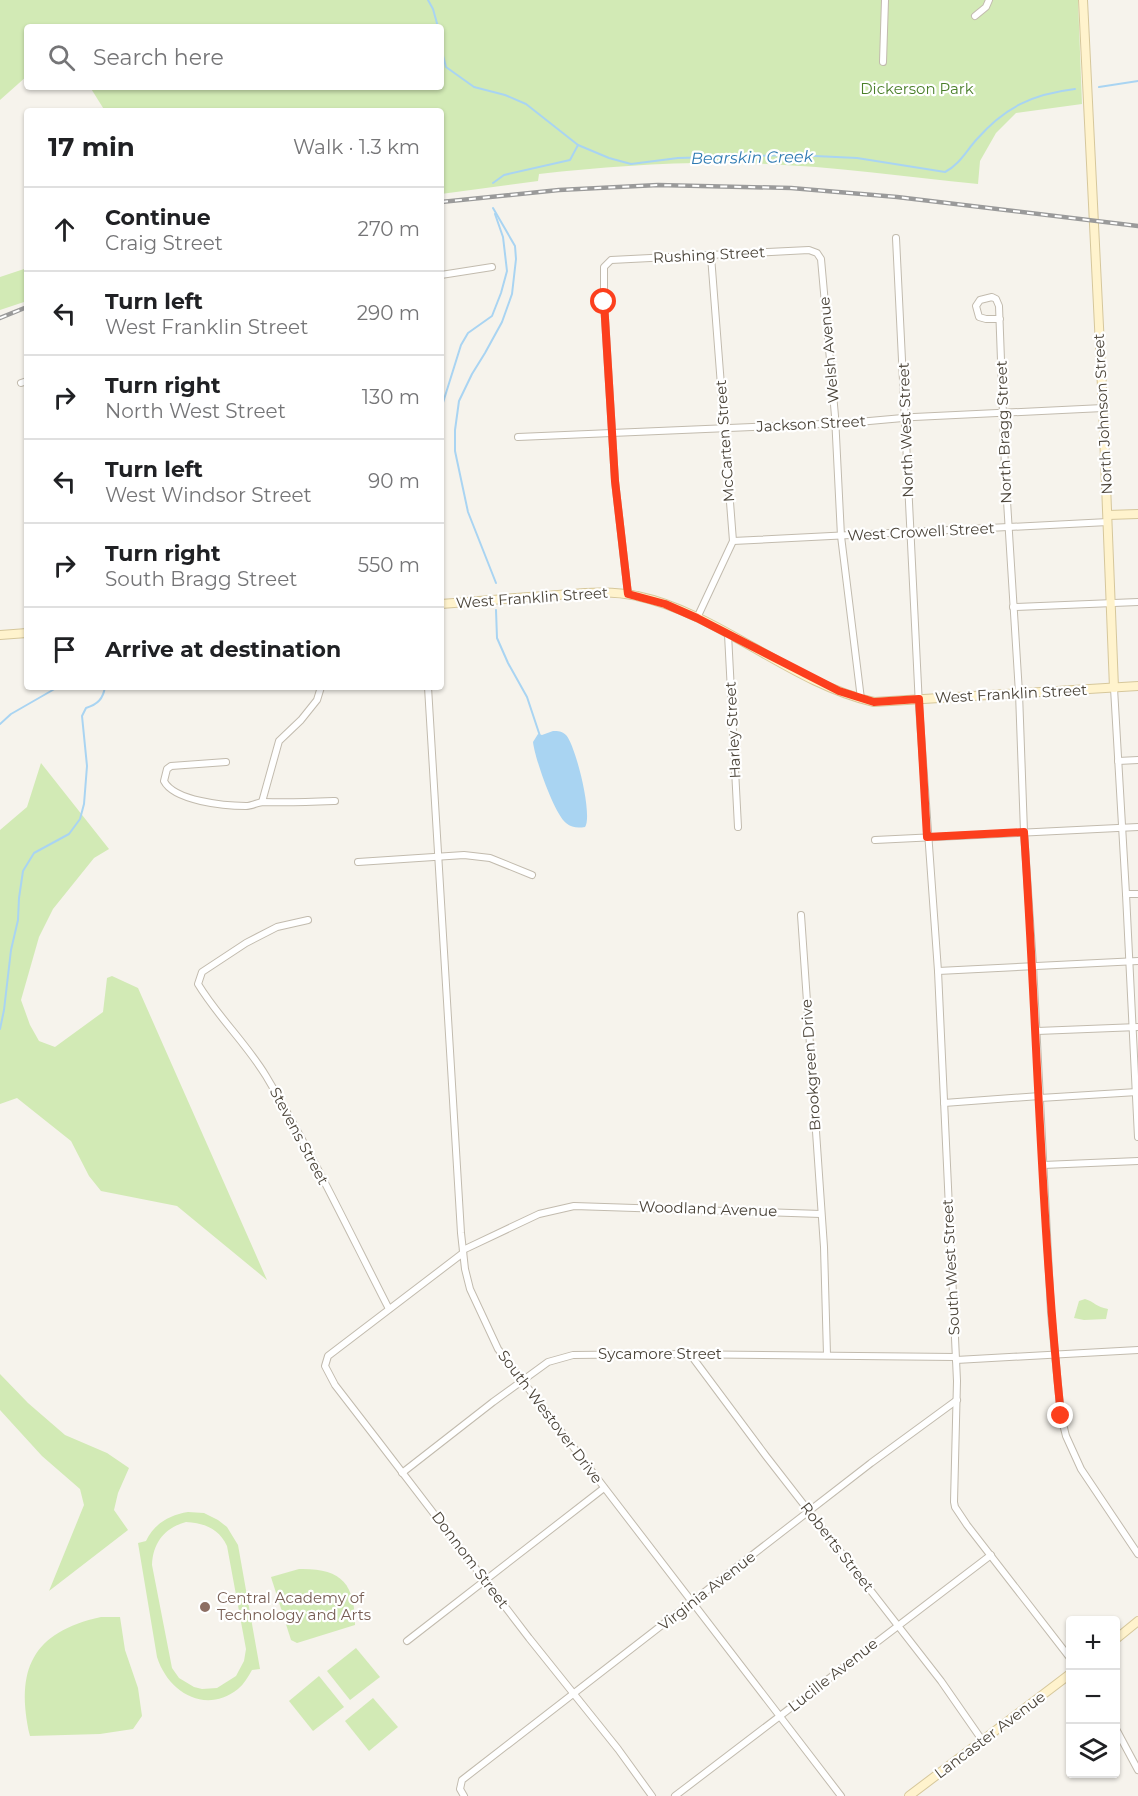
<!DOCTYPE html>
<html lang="en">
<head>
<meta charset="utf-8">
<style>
  :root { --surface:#fff; --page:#f6f6f6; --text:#202124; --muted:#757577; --line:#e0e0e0 }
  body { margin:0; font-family:Montserrat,sans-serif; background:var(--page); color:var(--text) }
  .controls { position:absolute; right:18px; bottom:18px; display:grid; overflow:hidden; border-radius:6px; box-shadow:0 2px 4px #0004 }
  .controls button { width:54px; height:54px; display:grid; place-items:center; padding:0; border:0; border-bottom:2px solid var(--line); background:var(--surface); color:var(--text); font:30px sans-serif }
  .stop { position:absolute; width:18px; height:18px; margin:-14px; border:4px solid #fc3f1d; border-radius:50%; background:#fff }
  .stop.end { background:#fc3f1d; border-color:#fff; box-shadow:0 2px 6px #0008 }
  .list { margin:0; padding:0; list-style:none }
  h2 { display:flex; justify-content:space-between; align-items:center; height:78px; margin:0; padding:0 24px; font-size:26px }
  h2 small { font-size:20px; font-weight:400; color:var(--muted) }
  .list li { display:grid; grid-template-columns:39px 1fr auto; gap:18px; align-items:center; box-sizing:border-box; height:84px; padding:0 24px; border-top:2px solid var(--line) }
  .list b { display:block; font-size:22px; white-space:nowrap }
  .list p { margin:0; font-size:20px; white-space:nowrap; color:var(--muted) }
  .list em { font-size:20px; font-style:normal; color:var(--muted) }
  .icon { flex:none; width:33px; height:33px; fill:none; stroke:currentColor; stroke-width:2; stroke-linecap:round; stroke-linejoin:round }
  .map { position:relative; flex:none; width:1138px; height:1796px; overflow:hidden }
  .search { position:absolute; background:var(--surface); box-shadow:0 2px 4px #0004; left:24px; top:24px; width:420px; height:66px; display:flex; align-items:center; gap:15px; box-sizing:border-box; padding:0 21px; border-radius:6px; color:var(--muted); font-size:22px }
  .panel { position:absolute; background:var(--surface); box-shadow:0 2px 4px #0004; left:24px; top:108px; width:420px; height:582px; border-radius:6px }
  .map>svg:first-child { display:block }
  .green { fill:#d2eab5; fill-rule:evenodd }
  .water { fill:#a9d4f2 }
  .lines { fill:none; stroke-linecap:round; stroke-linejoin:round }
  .stream { stroke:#a9d4f2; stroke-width:2 }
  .street-casing { stroke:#c2bbae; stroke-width:8 }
  .secondary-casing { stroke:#d6c79b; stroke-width:10 }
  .street { stroke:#fff; stroke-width:6 }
  .secondary { stroke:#fff3cd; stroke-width:8 }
  .rail-casing { stroke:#9a9a9a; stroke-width:4.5 }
  .rail { stroke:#fff; stroke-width:2; stroke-dasharray:7; stroke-linecap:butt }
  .route { stroke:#fc3f1d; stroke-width:8 }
  .education-dot { fill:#8d6e63; stroke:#fff; stroke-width:2 }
  .labels { text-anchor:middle; stroke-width:4.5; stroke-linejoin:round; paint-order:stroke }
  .park-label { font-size:15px; fill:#4a7f2a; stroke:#fff }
  .street-label { font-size:15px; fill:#4b4439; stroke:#fff }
  .education-label { font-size:15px; fill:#785e54; stroke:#fff; text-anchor:start }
  .water-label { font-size:16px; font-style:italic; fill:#2e7ab2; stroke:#fff }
</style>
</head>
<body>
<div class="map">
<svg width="1138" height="1796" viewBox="0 0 1138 1796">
  <rect width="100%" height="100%" fill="#f6f3ec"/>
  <g class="green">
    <path d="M0 0H1078L1082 104 1016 113 996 133 980 161 978 184C898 176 816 164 736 163 670 162 604 167 539 174L538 181 441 194V111H105L90 87H441V27H27V76L0 100Z"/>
    <path d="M27 268V301L0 310V277Z"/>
    <path d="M41 763 109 849 94 858 53 909 39 937 21 1000 30 1025 39 1041 55 1047 103 1012 107 978 112 976 138 988 267 1280 177 1206 101 1191 89 1176 71 1141 17 1098 0 1104V830L27 807Z"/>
    <path d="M1085 1299C1095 1302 1096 1307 1108 1309L1106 1319 1084 1320 1074 1318 1079 1301Z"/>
    <path d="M0 1374 28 1403 65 1435 107 1453 129 1468 118 1493 114 1510 128 1530 49 1591 84 1505 80 1489 42 1456 0 1410Z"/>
    <path d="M188 1512 204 1513 218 1520 227 1527 238 1545 260 1669 252 1670C248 1677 244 1684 238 1689 205 1715 168 1692 157 1657L138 1543 146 1541C154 1524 169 1515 188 1512ZM186 1522C205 1523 219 1529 227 1546L246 1649 244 1661 236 1676 217 1688 202 1689 194 1687 179 1678 172 1668 152 1565C153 1542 165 1528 186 1522Z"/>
    <path d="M299 1569C341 1568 355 1583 355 1625L297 1643 291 1640 271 1577Z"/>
    <path d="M101 1617H120L125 1650 138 1688 142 1716 133 1729 100 1734 30 1736C15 1670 32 1632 101 1617Z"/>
    <path d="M356 1648 380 1677 350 1700 327 1671Z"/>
    <path d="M319 1676 344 1707 313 1731 289 1701Z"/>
    <path d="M373 1698 398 1727 369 1751 345 1721Z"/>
  </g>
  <path class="water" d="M553 731C558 731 562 731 566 735 576 746 593 816 585 827 578 828 572 828 566 823 554 813 535 759 533 742L538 734 542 735Z"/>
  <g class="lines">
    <g class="stream">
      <path d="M428 0 433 9 438 27"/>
      <path d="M441 48 446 67 474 87 505 95 526 104 578 145 609 158 631 164 678 158 794 155 857 158 945 172C960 164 966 151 977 139 1005 107 1033 94 1075 89"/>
      <path d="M1099 87 1138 81"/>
      <path d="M493 183 504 175 570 160 578 145"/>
      <path d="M493 208 515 246 516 259 512 294 502 322 485 353 472 374 459 401 455 430V451L468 512 496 583"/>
      <path d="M441 409 461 345 468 333 492 316 501 293 507 271 503 237 495 214"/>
      <path d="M496 610 497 638 508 663 527 697 540 736"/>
      <path d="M0 724 11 714 58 687"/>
      <path d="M0 1029 4 1010 11 950 18 920 19 898 23 871 34 853 69 834 80 819 84 804 87 766 82 716 86 708C98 704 103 699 105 687"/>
    </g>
    <defs>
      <g id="street">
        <path d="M975 16 986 7 989 0"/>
        <path d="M883 62 885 0"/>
        <path d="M896 238 919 706 938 971 957 1381 954 1502 955 1507 967 1525 1070 1658"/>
        <path d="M441 275 492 267"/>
        <path d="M1000 319H986L979 317 976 306 980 300 992 297 996 299 999 306 1005 469 1019 693 1024 832 1033 965 1051 1312 1061 1416 1066 1436 1081 1469 1138 1554"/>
        <path d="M21 383 27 381"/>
        <path d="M518 437 847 423 914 417 1103 408"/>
        <path d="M733 541 1108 522"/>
        <path d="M628 594 615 481 604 302V267L611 260 809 250 817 253 821 259 835 416 841 536 861 699"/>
        <path d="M1013 607 1138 602"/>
        <path d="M697 618 733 541 711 256"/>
        <path d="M728 634 738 827"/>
        <path d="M428 687 461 1233 465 1269 470 1289 498 1349 841 1796"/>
        <path d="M1114 688 1126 894 1138 1137"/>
        <path d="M1118 761 1138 760"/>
        <path d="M226 762 171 766 167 769 164 781C174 801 225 806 246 806 252 806 258 802 264 802 288 803 311 802 335 801"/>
        <path d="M262 802 279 741 301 720 317 700 321 687"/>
        <path d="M875 840 1138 827"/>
        <path d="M358 862 464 855 490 858 532 875"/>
        <path d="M1126 894H1138"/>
        <path d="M801 915 824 1247 827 1355"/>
        <path d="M308 920 277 927 246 943 202 972 198 984C218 1017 246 1043 266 1076 311 1151 349 1231 389 1309"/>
        <path d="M938 971 1138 961"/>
        <path d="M1037 1031 1138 1027"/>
        <path d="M1040 1098 1137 1092"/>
        <path d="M944 1103 1040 1096"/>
        <path d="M1043 1165 1138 1161"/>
        <path d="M463 1250 539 1214 574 1206 821 1214"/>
        <path d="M463 1253 328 1356 325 1366 335 1385 379 1442 529 1638 618 1749 652 1796"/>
        <path d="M690 1354 766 1456 941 1681 982 1740"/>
        <path d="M956 1360 1138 1350"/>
        <path d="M402 1473 493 1402 548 1362 573 1355 667 1354 955 1357"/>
        <path d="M407 1641 604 1488"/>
        <path d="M1116 1729 1138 1770"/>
        <path d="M464 1796 460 1789 462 1780 871 1463 957 1400"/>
        <path d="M675 1796 991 1555"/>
      </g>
      <g id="secondary">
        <path d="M1083 0 1103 408 1114 688"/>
        <path d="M1108 515 1138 514"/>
        <path d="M441 604C476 601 511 598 546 596 576 594 607 589 637 596 719 613 792 684 874 702L1138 686"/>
        <path d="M0 635 27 633"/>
        <path d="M1116 1639 1138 1621"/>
        <path d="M909 1796 1070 1674"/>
      </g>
    </defs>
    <use href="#street" class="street-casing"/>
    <use href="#secondary" class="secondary-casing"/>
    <use href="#street" class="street"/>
    <use href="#secondary" class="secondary"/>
    <defs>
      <g id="rail">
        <path d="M441 202 559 190 658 185 791 188 897 197 1138 226"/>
        <path d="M0 318 27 307"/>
      </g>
    </defs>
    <use href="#rail" class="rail-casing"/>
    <use href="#rail" class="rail"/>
  </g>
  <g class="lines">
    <path class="route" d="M604 302 615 481 628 594 665 604 697 618 839 691 874 702 919 699 927 837 1024 832C1037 1027 1041 1222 1061 1416"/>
  </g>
  <circle class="education-dot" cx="205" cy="1607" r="6"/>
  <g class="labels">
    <g class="park-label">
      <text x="917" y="94">Dickerson Park</text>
    </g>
    <g class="street-label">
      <text transform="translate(709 255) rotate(-3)" y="5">Rushing Street</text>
      <text transform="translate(829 350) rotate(-95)" y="5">Welsh Avenue</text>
      <text transform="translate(1103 414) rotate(-93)" y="5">North Johnson Street</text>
      <text transform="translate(811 424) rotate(-3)" y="5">Jackson Street</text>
      <text transform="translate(906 430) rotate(-92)" y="5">North West Street</text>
      <text transform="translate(1004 432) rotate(-92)" y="5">North Bragg Street</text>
      <text transform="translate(725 441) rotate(-94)" y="5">McCarten Street</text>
      <text transform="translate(921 532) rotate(-3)" y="5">West Crowell Street</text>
      <text transform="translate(532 598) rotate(-4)" y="5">West Franklin Street</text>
      <text transform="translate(1011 694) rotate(-3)" y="5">West Franklin Street</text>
      <text transform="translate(733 730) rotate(-93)" y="5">Harley Street</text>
      <text transform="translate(811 1065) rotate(-94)" y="5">Brookgreen Drive</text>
      <text transform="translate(299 1136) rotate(62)" y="5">Stevens Street</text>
      <text transform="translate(708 1209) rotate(2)" y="5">Woodland Avenue</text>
      <text transform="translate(951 1267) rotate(-93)" y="5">South West Street</text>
      <text x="660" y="1359">Sycamore Street</text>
      <text transform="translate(550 1417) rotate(53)" y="5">South Westover Drive</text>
      <text transform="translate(837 1547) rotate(52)" y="5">Roberts Street</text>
      <text transform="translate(470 1560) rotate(53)" y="5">Donnom Street</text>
      <text transform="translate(707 1591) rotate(-38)" y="5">Virginia Avenue</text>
      <text transform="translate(833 1675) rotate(-38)" y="5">Lucille Avenue</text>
      <text transform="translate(990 1735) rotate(-37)" y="5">Lancaster Avenue</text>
    </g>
    <g class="education-label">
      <text x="217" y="1603">Central Academy of<tspan x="217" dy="17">Technology and Arts</tspan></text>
    </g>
    <g class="water-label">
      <text transform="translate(752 157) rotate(-1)" y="6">Bearskin Creek</text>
    </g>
  </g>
</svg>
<div class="controls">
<button>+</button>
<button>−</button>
<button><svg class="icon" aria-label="layers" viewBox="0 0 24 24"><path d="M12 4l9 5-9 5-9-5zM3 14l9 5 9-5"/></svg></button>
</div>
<div class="stop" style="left:604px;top:302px"></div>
<div class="stop end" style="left:1061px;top:1416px"></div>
<div class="search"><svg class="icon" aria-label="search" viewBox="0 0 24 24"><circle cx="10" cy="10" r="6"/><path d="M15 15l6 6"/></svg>Search here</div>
<section class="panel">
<h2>17 min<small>Walk · 1.3 km</small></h2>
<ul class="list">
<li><svg class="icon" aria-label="ahead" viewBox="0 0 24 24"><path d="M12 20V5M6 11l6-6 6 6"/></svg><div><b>Continue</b><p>Craig Street</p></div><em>270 m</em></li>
<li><svg class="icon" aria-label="left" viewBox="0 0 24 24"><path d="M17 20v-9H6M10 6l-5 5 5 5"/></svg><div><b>Turn left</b><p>West Franklin Street</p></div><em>290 m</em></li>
<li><svg class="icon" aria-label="right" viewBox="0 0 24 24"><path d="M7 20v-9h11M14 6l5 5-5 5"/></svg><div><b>Turn right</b><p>North West Street</p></div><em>130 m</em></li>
<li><svg class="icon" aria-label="left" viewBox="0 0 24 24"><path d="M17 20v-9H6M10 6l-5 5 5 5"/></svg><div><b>Turn left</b><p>West Windsor Street</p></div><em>90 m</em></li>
<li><svg class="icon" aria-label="right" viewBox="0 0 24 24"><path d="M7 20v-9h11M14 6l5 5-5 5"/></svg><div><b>Turn right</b><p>South Bragg Street</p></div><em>550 m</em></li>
<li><svg class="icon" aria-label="arrive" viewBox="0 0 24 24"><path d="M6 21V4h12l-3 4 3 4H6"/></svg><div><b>Arrive at destination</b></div></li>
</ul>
</section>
</div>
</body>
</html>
